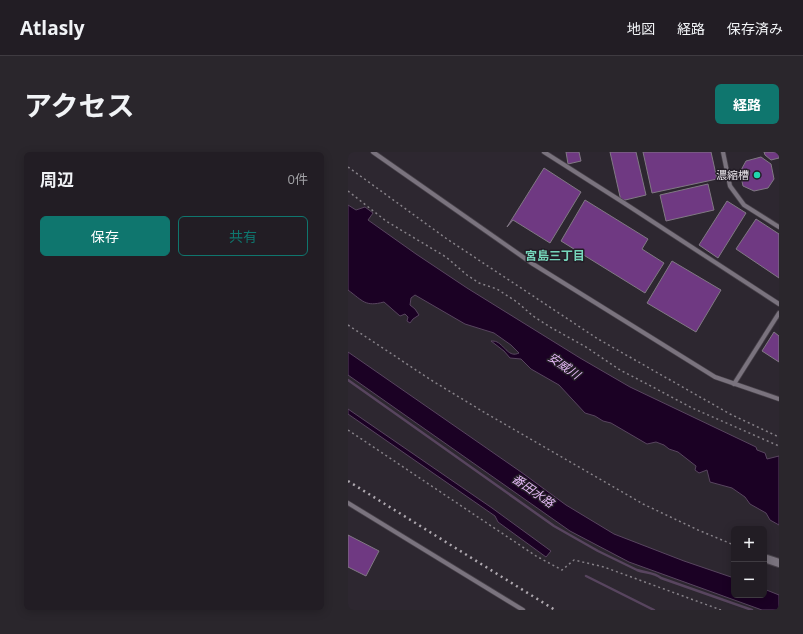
<!DOCTYPE html>
<html lang="ja">
<head>
<meta charset="utf-8">
<style>
  :root { --surface:#221d24; --page:#2a262c; --text:#f1f3f6; --muted:#a2a2a6; --line:#3f3b41; --accent:#0f766e }
  body { margin:0; font-family:"Open Sans","Noto Sans JP",sans-serif; background:var(--page); color:var(--text) }
  .controls { position:absolute; right:12px; bottom:12px; display:grid; overflow:hidden; border-radius:6px; box-shadow:0 2px 10px #0003 }
  .controls button { width:36px; height:36px; display:grid; place-items:center; padding:0; border:0; border-bottom:1px solid var(--line); background:var(--surface); color:var(--text); font:20px sans-serif }
  .list { margin:0; padding:0; list-style:none }
  h2 { display:flex; justify-content:space-between; align-items:center; height:52px; margin:0; padding:0 16px; font-size:17px }
  h2 small { font-size:13px; font-weight:400; color:var(--muted) }
  .actions { display:flex; gap:8px; padding:12px 16px }
  .actions a { flex:1; padding:9px 0; border:1px solid var(--accent); border-radius:6px; text-align:center; font-size:14px; color:var(--accent) }
  .actions .main { background:var(--accent); color:#fff }
  .map { position:relative; flex:none; width:431px; height:458px; overflow:hidden; border-radius:6px }
  header { display:flex; align-items:center; gap:24px; box-sizing:border-box; height:56px; padding:0 20px; background:var(--surface); border-bottom:1px solid var(--line) }
  header strong { font-size:19px }
  nav { display:flex; gap:22px; margin-inline-start:auto; font-size:14px }
  .intro { display:flex; align-items:center; justify-content:space-between; box-sizing:border-box; height:96px; padding:0 24px }
  h1 { margin:0; font-size:28px }
  .button { padding:10px 18px; border-radius:6px; background:var(--accent); color:#fff; font-size:14px; font-weight:700 }
  main { display:flex; gap:24px; padding:0 24px }
  aside { flex:1; background:var(--surface); border-radius:6px; box-shadow:0 2px 10px #0003 }
  .map>svg:first-child { display:block }
  .water { fill:#1b0124; stroke:#58455f }
  .lines { fill:none; stroke-linecap:round; stroke-linejoin:round }
  .stream { stroke:#58455f; stroke-width:2.5 }
  .building { fill:#6f3982; stroke:#817984 }
  .service-casing { stroke:#48424a; stroke-width:5.5 }
  .minor-casing { stroke:#48424a; stroke-width:10 }
  .path { stroke:#878289; stroke-width:1.5; stroke-dasharray:2 3; stroke-linecap:butt }
  .service { stroke:#7a737e; stroke-width:4 }
  .minor { stroke:#7a737e; stroke-width:8 }
  .rail { stroke:#aea8af; stroke-width:2.5; stroke-dasharray:2 4; stroke-linecap:butt }
  .poi-dot { fill:#21d5af; stroke:#231d26; stroke-width:1.5 }
  .labels { text-anchor:middle; stroke-width:3; stroke-linejoin:round; paint-order:stroke }
  .poi-label { font-size:11px; fill:#e8e3e9; stroke:#231d26; text-anchor:end }
  .neighbourhood-label { font-size:12px; font-weight:bold; fill:#76d6bb; stroke:#231d26 }
  .water-label { font-size:12px; font-style:italic; fill:#e5baf6; stroke:#231d26 }
</style>
</head>
<body>
<header>
<strong>Atlasly</strong>
<nav><a>地図</a><a>経路</a><a>保存済み</a></nav>
</header>
<div class="intro"><h1>アクセス</h1><a class="button">経路</a></div>
<main>
<aside>
<h2>周辺<small>0件</small></h2>
<ul class="list">
</ul>
<div class="actions"><a class="main">保存</a><a>共有</a></div>
</aside>
<div class="map">
<svg width="431" height="458" viewBox="0 0 431 458">
  <rect width="100%" height="100%" fill="#2d2730"/>
  <g class="water">
    <path d="M0 53 8 58 17 55 25 61 20 68 68 102 119 136 232 206 282 235 408 295 409 298 417 301 419 307 431 304V373L422 368 418 361 402 352 397 345 384 336 362 330 359 318 351 321 347 318 348 314 330 300 321 297 316 293 308 290 299 292 263 271 255 269 247 264 237 261 211 233 183 217 173 207 162 206 156 199 143 189C144 189 148 189 149 190 157 194 161 206 171 201L163 193 146 181 117 172 67 143 63 146 62 153 67 157 71 163 65 167 62 171 59 169 60 165 57 162 52 164 36 150C17 155 15 149 0 138Z"/>
    <path d="M0 200 173 320 218 353 266 382 336 409 386 426V443H416V437L431 443V458H414L281 410 222 379 0 223Z"/>
    <path d="M0 257 144 356 203 399 198 405 150 370 147 364 0 262Z"/>
  </g>
  <g class="lines">
    <g class="stream">
      <path d="M0 228 206 374 250 399 289 418C297 421 306 420 313 426L404 458"/>
      <path d="M238 424 306 458"/>
    </g>
  </g>
  <g class="building">
    <path d="M218 0H231L233 9 220 12Z"/>
    <path d="M262 0H288L298 43 273 49Z"/>
    <path d="M295 0H363L369 27 304 41Z"/>
    <path d="M416 0H431V6L423 8 417 3Z"/>
    <path d="M413 5 423 12 426 27 420 36 406 39 395 34 392 20 398 9Z"/>
    <path d="M196 16 233 40 202 91 165 68 159 75Z"/>
    <path d="M360 32 366 58 318 69 312 43Z"/>
    <path d="M237 48 300 87 294 97 316 111 297 141 213 89Z"/>
    <path d="M379 49 398 61 370 106 351 93Z"/>
    <path d="M408 67 431 82V126L388 97Z"/>
    <path d="M324 109 373 138 348 180 299 151Z"/>
    <path d="M426 180 431 184V210L414 199Z"/>
    <path d="M0 383 31 399 18 424 0 415Z"/>
  </g>
  <g class="lines">
    <defs>
      <g id="service">
        <path d="M25 0 185 112 367 225 431 247"/>
        <path d="M196 0 273 49 431 152"/>
        <path d="M375 0 382 34 396 53 431 75"/>
        <path d="M386 232 431 161"/>
        <path d="M0 351 175 458"/>
      </g>
      <path id="minor" d="M419 407 431 411"/>
    </defs>
    <use href="#service" class="service-casing"/>
    <use href="#minor" class="minor-casing"/>
    <g class="path">
      <path d="M0 15 99 87 250 187 382 262 431 285"/>
      <path d="M0 39 38 69 98 105 119 123 131 131 149 137 169 150 185 164 202 175 238 195 272 218 301 233 344 256 431 294"/>
      <path d="M0 173 83 228 139 262 295 352 350 378 386 393"/>
      <path d="M0 278 188 404 214 418 226 408 256 415 373 458"/>
    </g>
    <use href="#service" class="service"/>
    <use href="#minor" class="minor"/>
    <path class="rail" d="M0 329 207 458"/>
  </g>
  <circle class="poi-dot" cx="409" cy="23" r="4"/>
  <g class="labels">
    <g class="poi-label">
      <text x="401" y="27">濃縮槽</text>
    </g>
    <g class="neighbourhood-label">
      <text x="207" y="108">宮島三丁目</text>
    </g>
    <g class="water-label">
      <text transform="translate(216 214) rotate(35)" y="4">安威川</text>
      <text transform="translate(185 339) rotate(35)" y="4">番田水路</text>
    </g>
  </g>
</svg>
<div class="controls">
<button>+</button>
<button>−</button>
</div>
</div>
</main>
</body>
</html>
